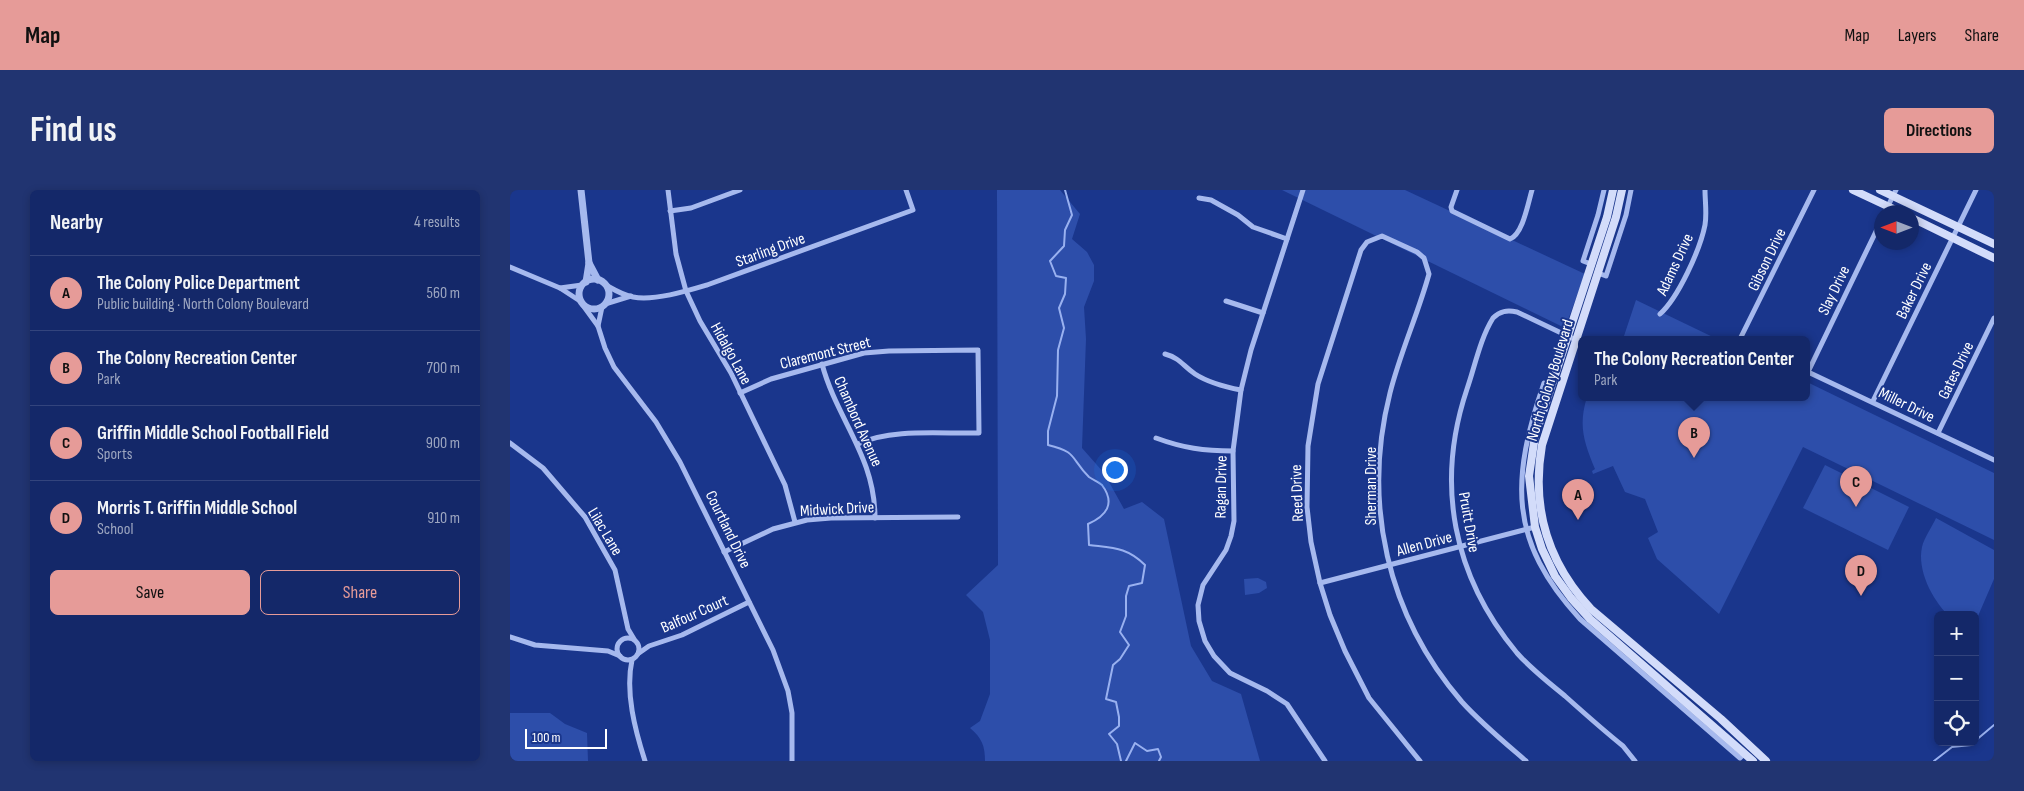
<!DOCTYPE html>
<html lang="en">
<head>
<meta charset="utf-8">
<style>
  :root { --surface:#142869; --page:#213471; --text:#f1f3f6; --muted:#9da6c0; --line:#33447d; --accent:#e69b98 }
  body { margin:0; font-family:"Sofia Sans Condensed",sans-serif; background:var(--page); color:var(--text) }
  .controls { position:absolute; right:15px; bottom:15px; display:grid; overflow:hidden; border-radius:8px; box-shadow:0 2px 8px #0003 }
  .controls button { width:45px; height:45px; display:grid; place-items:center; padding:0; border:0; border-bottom:1px solid var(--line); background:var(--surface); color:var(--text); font:25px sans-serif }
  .compass { position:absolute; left:1364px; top:15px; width:45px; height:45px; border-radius:50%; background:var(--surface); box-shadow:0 2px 8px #0003; rotate:270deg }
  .scale { position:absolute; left:15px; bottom:12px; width:82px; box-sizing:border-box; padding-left:5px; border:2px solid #fff; border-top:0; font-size:14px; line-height:18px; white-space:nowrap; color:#fff; -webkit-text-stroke:4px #1a368c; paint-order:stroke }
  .you { position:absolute; left:604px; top:279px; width:18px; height:18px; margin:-12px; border:4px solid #fff; border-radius:50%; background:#1a73e8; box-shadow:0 0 0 8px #1a73e833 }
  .badge { display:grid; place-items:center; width:32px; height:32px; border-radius:50%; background:var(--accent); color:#111; font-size:16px; font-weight:700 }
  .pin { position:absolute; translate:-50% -41px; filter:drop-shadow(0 1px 2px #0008) }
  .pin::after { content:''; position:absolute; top:26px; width:18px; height:15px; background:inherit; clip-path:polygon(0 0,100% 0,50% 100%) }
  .popup { position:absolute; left:1068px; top:146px; width:232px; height:65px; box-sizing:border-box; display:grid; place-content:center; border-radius:8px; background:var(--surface); filter:drop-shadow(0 1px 4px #0005); font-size:16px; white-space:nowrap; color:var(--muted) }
  .popup b { font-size:19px; color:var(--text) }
  .popup::after { content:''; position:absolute; left:50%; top:100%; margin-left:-10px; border:10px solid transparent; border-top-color:var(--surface) }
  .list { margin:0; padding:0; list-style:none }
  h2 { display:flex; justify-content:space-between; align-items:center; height:65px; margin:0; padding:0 20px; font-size:21px }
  h2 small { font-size:16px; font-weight:400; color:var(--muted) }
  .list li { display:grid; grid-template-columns:32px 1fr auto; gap:15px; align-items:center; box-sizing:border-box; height:75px; padding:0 20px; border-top:1px solid var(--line) }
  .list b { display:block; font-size:19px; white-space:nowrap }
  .list p { margin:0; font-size:16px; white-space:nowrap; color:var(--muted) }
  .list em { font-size:16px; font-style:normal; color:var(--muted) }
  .actions { display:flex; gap:10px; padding:15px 20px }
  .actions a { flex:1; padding:11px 0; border:1px solid var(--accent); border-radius:8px; text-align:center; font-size:18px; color:var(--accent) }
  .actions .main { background:var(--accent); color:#111 }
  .icon { flex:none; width:28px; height:28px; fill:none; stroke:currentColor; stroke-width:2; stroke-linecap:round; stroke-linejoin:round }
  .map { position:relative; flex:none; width:1484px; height:571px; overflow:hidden; border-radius:8px }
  header { display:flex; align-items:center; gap:30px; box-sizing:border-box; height:70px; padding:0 25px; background:var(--accent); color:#111 }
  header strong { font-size:24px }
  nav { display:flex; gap:28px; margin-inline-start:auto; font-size:18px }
  .intro { display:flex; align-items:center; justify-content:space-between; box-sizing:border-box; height:120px; padding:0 30px }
  h1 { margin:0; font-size:35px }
  .button { padding:12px 22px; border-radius:8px; background:var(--accent); color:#111; font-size:18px; font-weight:700 }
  main { display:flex; gap:30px; padding:0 30px }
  aside { flex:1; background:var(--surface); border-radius:8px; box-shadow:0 2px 8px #0003 }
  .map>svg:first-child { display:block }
  .green { fill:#2d4eaa }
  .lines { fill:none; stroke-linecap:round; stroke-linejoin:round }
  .stream { stroke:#99b1f0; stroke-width:2 }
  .minor { stroke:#a6b9ee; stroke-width:5 }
  .tertiary { stroke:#a6b9ee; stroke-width:7 }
  .secondary { stroke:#d3dcfa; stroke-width:8 }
  .labels { text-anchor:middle; stroke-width:4; stroke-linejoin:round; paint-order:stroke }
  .street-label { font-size:16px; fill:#fff; stroke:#1a368c }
</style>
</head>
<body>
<header>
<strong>Map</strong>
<nav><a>Map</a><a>Layers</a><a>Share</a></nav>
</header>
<div class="intro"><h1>Find us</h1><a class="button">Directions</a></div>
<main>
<aside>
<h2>Nearby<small>4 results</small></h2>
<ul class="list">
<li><span class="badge">A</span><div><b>The Colony Police Department</b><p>Public building · North Colony Boulevard</p></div><em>560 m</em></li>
<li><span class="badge">B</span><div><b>The Colony Recreation Center</b><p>Park</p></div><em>700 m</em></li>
<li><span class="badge">C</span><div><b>Griffin Middle School Football Field</b><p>Sports</p></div><em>900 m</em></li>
<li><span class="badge">D</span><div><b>Morris T. Griffin Middle School</b><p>School</p></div><em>910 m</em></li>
</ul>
<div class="actions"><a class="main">Save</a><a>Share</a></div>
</aside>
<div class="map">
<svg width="1484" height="571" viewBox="0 0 1484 571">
  <rect width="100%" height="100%" fill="#1a368c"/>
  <g class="green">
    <path d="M487 0H550L570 24 562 49 577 62 584 75V91L574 117 576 149 572 258 594 283 614 319 632 312 654 329 681 456 702 491 731 504 750 571H475C475 556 472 548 460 538L470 531 480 504V450L473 422 456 405 488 375Z"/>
    <path d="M772 0H895L1075 84 1055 138Z"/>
    <path d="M1126 110 1207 149H1113Z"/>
    <path d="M1297 192 1484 283V350L1293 257 1209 424 1147 369 1138 348 1148 342 1135 309 1115 302 1103 276 1083 284 1082 281 1085 279C1074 252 1068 236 1077 207H1296Z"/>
    <path d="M1315 275 1399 317 1378 360 1293 318Z"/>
    <path d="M1426 328 1484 360V389L1465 433V425H1438C1422 409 1407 380 1412 357 1414 348 1422 337 1426 328Z"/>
    <path d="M748 388 756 392 757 398 749 403 735 405 734 389Z"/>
    <path d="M0 523H40L55 534 77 543 78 571H0Z"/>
  </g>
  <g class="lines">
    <g class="stream">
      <path d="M555 0 562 25 555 40 554 56 540 71 546 86 556 88 555 104 549 118 554 138 548 160 547 206 538 241V255C568 262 560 268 579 287 583 290 589 292 592 295 606 314 596 326 578 334L579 355C603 358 617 357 635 375L632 393 619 396 616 406V426L610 442 619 455 610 469 603 475 596 509 606 512 609 527V536L599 544 607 554 611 571"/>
      <path d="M1465 551 1484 535"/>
      <path d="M616 571 625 553 637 561 648 559 651 567 649 571"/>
      <path d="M1424 571 1442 557 1461 555 1464 552"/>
    </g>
    <g class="minor">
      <path d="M158 0 166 64 176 101 190 131 221 183 275 295 285 332"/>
      <path d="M793 0 741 160 731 200 723 261 724 331 721 346 716 360 693 395 688 415 689 431 695 451 704 466 720 483 757 501 777 514 815 571"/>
      <path d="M947 0 941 17 942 21 1000 49C1013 44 1018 13 1022 0"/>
      <path d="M689 8 701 10 728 25 743 37 777 49"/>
      <path d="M160 21 181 18 230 0"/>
      <path d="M1375 22 1386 0"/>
      <path d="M1372 29 1298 182 1484 270"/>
      <path d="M1081 74 1073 71 1088 25 1094 0"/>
      <path d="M0 77 50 98 70 111"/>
      <path d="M1088 83 1096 86 1116 25 1121 0"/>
      <path d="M94 94C103 99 112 105 123 107 144 111 177 101 197 95L403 20 396 0"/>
      <path d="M50 98 72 95"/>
      <path d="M716 111 753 123"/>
      <path d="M72 114 88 136 95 158 104 177 146 232 170 272 263 460 278 501 282 523V571"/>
      <path d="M95 114 121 106"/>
      <path d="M1150 124C1168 108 1190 60 1195 35 1197 24 1195 11 1195 0"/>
      <path d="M88 136 92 117"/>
      <path d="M1230 149 1304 0"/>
      <path d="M1066 150 1007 122C997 120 990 121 983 128 970 149 965 176 957 199 925 294 943 386 1007 463 1021 479 1038 492 1055 506 1074 523 1093 540 1113 556L1125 571"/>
      <path d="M655 164C670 168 673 176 685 184 699 193 715 197 731 200"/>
      <path d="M312 174C327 230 365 266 365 328"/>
      <path d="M1041 196 1034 193C1001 289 998 351 1070 429L1230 568 1235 563"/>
      <path d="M230 203 261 189 354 163 379 161 468 160 469 243C432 244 381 238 348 254"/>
      <path d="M1363 211 1466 0"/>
      <path d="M1428 243 1484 128"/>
      <path d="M646 248C673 258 694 261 723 261"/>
      <path d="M0 253 33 278 75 327 105 380 118 439 124 449"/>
      <path d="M214 362 263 339 297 330 321 328 448 327"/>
      <path d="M810 393 1025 337"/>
      <path d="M0 447 25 455 98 461 110 466"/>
      <circle cx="118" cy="459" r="11"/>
      <path d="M129 463 139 456 172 445 239 412"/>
      <path d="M122 470C115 502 125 540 135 571"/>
      <path d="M910 571 859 508 835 461 820 425 810 393 801 352 797 317 798 256 808 194 851 60 857 52 872 46 907 62 914 68 919 84C908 124 890 163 880 203 852 313 877 425 952 512 971 533 994 552 1016 571"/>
    </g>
    <g class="tertiary">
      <path d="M71 0 79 73 76 92"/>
      <path d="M79 73 88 90"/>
      <circle cx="84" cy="104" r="15"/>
    </g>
    <g class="secondary">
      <path d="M1103 0 1097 27 1025 246 1019 286 1025 337 1032 359 1045 386 1061 408 1080 429 1243 571"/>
      <path d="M1112 0 1106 27 1032 255C1021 318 1038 373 1081 419L1211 529 1256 571"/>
      <path d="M1343 0 1390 22"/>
      <path d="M1370 0 1484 54"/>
      <path d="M1402 28 1484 68"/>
    </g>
  </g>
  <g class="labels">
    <g class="street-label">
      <text transform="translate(260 59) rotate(-20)" y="6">Starling Drive</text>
      <text transform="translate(1256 69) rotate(-64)" y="6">Gibson Drive</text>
      <text transform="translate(1164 74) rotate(-65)" y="6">Adams Drive</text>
      <text transform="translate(1323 100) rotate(-64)" y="6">Slay Drive</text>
      <text transform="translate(1403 100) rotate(-64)" y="6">Baker Drive</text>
      <text transform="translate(315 162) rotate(-14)" y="6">Claremont Street</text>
      <text transform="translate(222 163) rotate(61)" y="6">Hidalgo Lane</text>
      <text transform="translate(1445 180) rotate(-64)" y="6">Gates Drive</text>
      <text transform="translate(1039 190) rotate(-73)" y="6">North Colony Boulevard</text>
      <text transform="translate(1397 214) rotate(26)" y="6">Miller Drive</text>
      <text transform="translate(349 231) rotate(66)" y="6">Chambord Avenue</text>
      <text transform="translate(860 296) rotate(-90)" y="6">Sherman Drive</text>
      <text transform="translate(710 297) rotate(-89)" y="6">Ragan Drive</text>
      <text transform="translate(786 303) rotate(-92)" y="6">Reed Drive</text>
      <text transform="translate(327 318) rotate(-3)" y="6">Midwick Drive</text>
      <text transform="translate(960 332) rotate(80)" y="6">Pruitt Drive</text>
      <text transform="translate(219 339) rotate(64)" y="6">Courtland Drive</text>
      <text transform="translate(96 341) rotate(59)" y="6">Lilac Lane</text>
      <text transform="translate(914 353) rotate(-15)" y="6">Allen Drive</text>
      <text transform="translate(184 423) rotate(-24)" y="6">Balfour Court</text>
    </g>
  </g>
</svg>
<div class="controls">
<button>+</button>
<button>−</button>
<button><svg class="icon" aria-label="locate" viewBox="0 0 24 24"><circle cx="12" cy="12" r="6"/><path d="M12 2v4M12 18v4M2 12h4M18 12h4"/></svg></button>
</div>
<svg class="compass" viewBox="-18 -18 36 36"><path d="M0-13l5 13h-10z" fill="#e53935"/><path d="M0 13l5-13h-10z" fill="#9da6c0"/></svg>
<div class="scale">100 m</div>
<div class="you"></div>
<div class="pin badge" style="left:1068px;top:330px">A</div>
<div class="pin badge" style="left:1184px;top:268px">B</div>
<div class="popup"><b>The Colony Recreation Center</b>Park</div>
<div class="pin badge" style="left:1346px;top:317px">C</div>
<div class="pin badge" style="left:1351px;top:406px">D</div>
</div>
</main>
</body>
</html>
